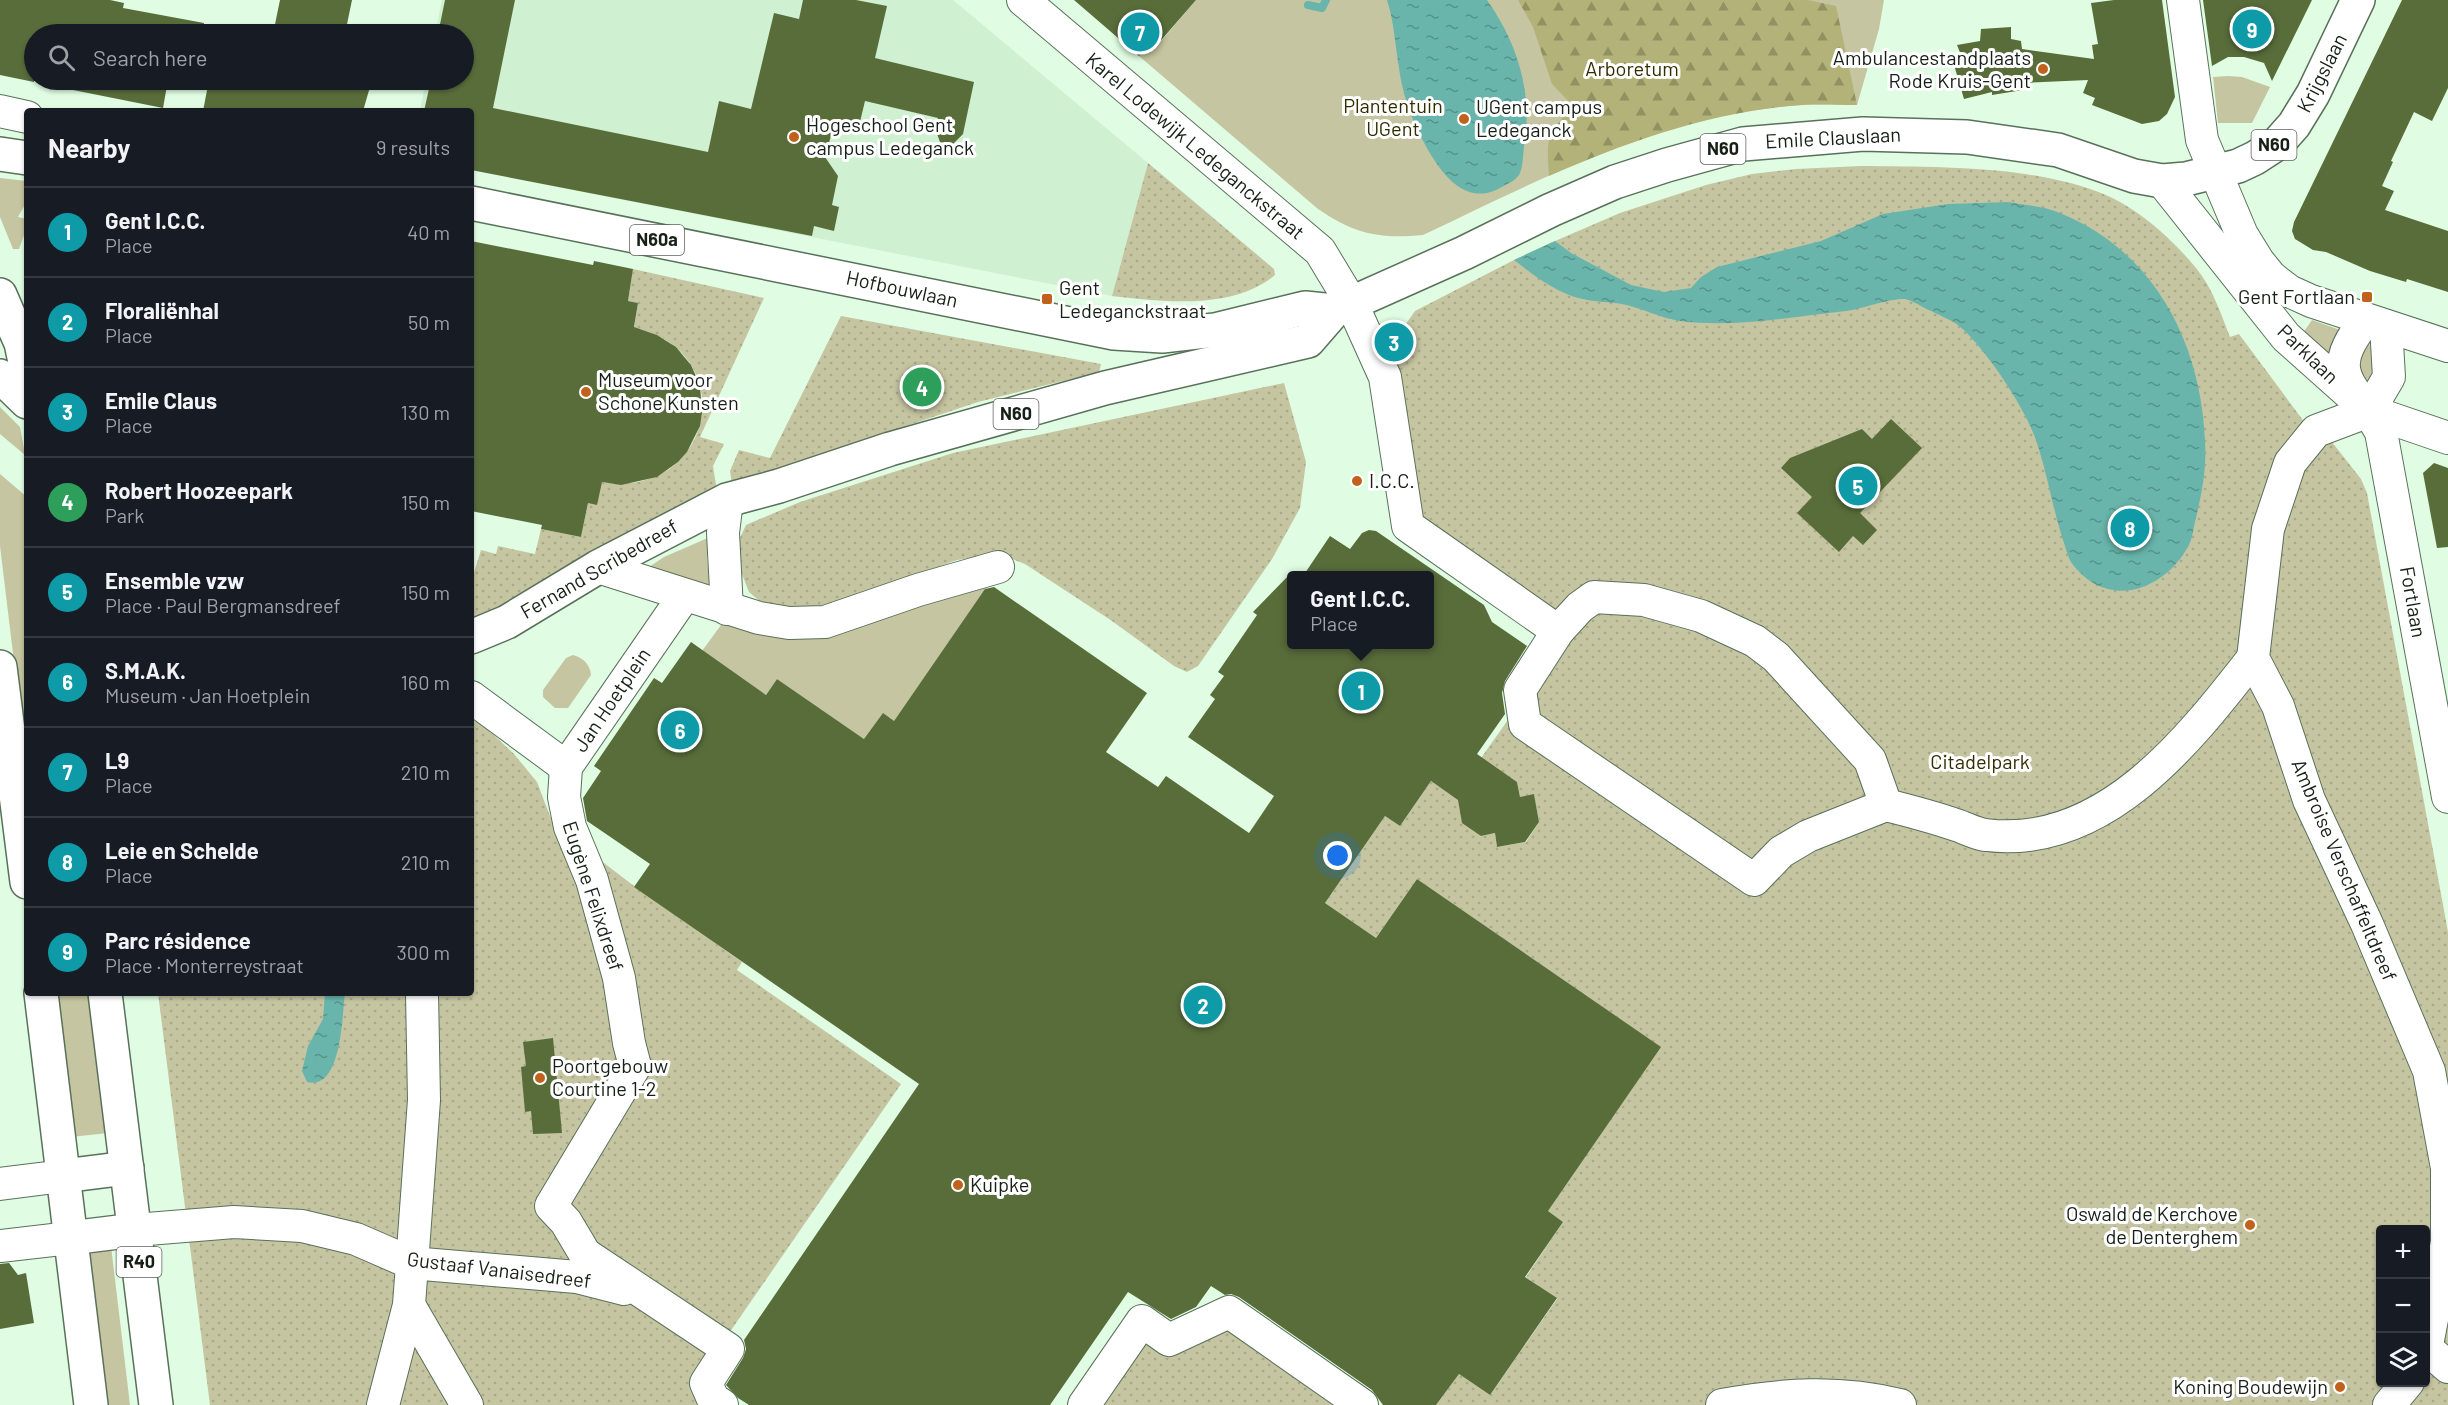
<!DOCTYPE html>
<html lang="en">
<head>
<meta charset="utf-8">
<style>
  :root { --surface:#171b24; --page:#242831; --text:#f1f3f6; --muted:#9ea1a6; --line:#363941; --accent:#c1611c }
  body { margin:0; font-family:Barlow,sans-serif; background:var(--page); color:var(--text) }
  .controls { position:absolute; right:18px; bottom:18px; display:grid; overflow:hidden; border-radius:6px; box-shadow:0 2px 4px #0004 }
  .controls button { width:54px; height:54px; display:grid; place-items:center; padding:0; border:0; border-bottom:2px solid var(--line); background:var(--surface); color:var(--text); font:30px sans-serif }
  .you { position:absolute; left:1338px; top:856px; width:21px; height:21px; margin:-15px; border:4px solid #fff; border-radius:50%; background:#1a73e8; box-shadow:0 0 0 9px #1a73e833 }
  .badge { display:grid; place-items:center; width:39px; height:39px; border-radius:50%; background:var(--accent); color:#fff; font-size:20px; font-weight:700 }
  .pin { position:absolute; translate:-50% -50%; border:3px solid #fff; box-shadow:0 2px 6px #0006 }
  .popup { position:absolute; left:1287px; top:571px; width:147px; height:78px; box-sizing:border-box; display:grid; place-content:center; border-radius:6px; background:var(--surface); filter:drop-shadow(0 2px 4px #0005); font-size:20px; white-space:nowrap; color:var(--muted) }
  .popup b { font-size:22px; color:var(--text) }
  .popup::after { content:''; position:absolute; left:50%; top:100%; margin-left:-12px; border:12px solid transparent; border-top-color:var(--surface) }
  .list { margin:0; padding:0; list-style:none }
  h2 { display:flex; justify-content:space-between; align-items:center; height:78px; margin:0; padding:0 24px; font-size:26px }
  h2 small { font-size:20px; font-weight:400; color:var(--muted) }
  .list li { display:grid; grid-template-columns:39px 1fr auto; gap:18px; align-items:center; box-sizing:border-box; height:90px; padding:0 24px; border-top:2px solid var(--line) }
  .list b { display:block; font-size:22px; white-space:nowrap }
  .list p { margin:0; font-size:20px; white-space:nowrap; color:var(--muted) }
  .list em { font-size:20px; font-style:normal; color:var(--muted) }
  .icon { flex:none; width:33px; height:33px; fill:none; stroke:currentColor; stroke-width:2; stroke-linecap:round; stroke-linejoin:round }
  .map { position:relative; flex:none; width:2448px; height:1405px; overflow:hidden }
  .search { position:absolute; background:var(--surface); box-shadow:0 2px 4px #0004; left:24px; top:24px; width:450px; height:66px; display:flex; align-items:center; gap:15px; box-sizing:border-box; padding:0 21px; border-radius:33px; color:var(--muted); font-size:22px }
  .panel { position:absolute; background:var(--surface); box-shadow:0 2px 4px #0004; left:24px; top:108px; width:450px; height:888px; border-radius:6px }
  .map>svg:first-child { display:block }
  .built { fill:#cff1d1 }
  .green { fill:#c5c5a1 }
  .forest { fill:url(#forest-firs) }
  .park { fill:url(#park-dots); fill-rule:evenodd }
  .water { fill:url(#water-ripples) }
  .lines { fill:none; stroke-linecap:round; stroke-linejoin:round }
  .stream { stroke:#69b5ab; stroke-width:8 }
  .building { fill:#596d3b }
  .minor-casing { stroke:#59715a; stroke-width:34 }
  .major-casing { stroke:#59715a; stroke-width:36 }
  .minor { stroke:#fff; stroke-width:32 }
  .major { stroke:#fff; stroke-width:33 }
  .poi-dot { fill:#c1611c; stroke:#fff; stroke-width:2 }
  .labels { text-anchor:middle; stroke-width:6; stroke-linejoin:round; paint-order:stroke }
  .shield { fill:#fff; stroke:#5c635d; stroke-width:1.5 }
  .shield-label { font-size:18px; font-weight:bold; fill:#162017 }
  .poi-label { font-size:20px; fill:#162017; stroke:#fff; text-anchor:start }
  .park-label { font-size:20px; fill:#2f2e00; stroke:#fff }
  .street-label { font-size:20px; fill:#162017; stroke:#fff }
</style>
</head>
<body>
<div class="map">
<svg width="2448" height="1405" viewBox="0 0 2448 1405">
  <defs>
    <pattern id="forest-firs" width="22" height="20" patternUnits="userSpaceOnUse" patternTransform="scale(1.5)"><rect width="22" height="20" fill="#b3b379"/><path d="M5 1l3.5 6h-7zM16 11l3.5 6h-7z" fill="#919162"/></pattern>
    <pattern id="park-dots" width="8" height="8" patternUnits="userSpaceOnUse" patternTransform="scale(1.5)"><rect width="8" height="8" fill="#c5c5a1"/><path d="M2 2h.1M6 6h.1" fill="none" stroke="#a8a98a" stroke-width="1.8" stroke-linecap="round"/></pattern>
    <pattern id="water-ripples" width="26" height="14" patternUnits="userSpaceOnUse" patternTransform="scale(1.5)"><rect width="26" height="14" fill="#69b5ab"/><path d="M2 4q2-2 4 0t4 0M15 11q2-2 4 0t4 0" fill="none" stroke="#55938a"/></pattern>
  </defs>
  <rect width="100%" height="100%" fill="#e0fce2"/>
  <path class="built" d="M442 0H953L1148 163 1112 296 471 170V111H420L426 80H464V34H435Z"/>
  <g class="green">
    <path d="M1196 0H1884L1879 29 1857 105C1839 105 1820 104 1802 105 1667 113 1543 178 1423 235 1379 239 1355 234 1318 209L1139 56 1146 49 1151 53Z"/>
    <path d="M2228 76 2242 77 2270 87 2252 123H2218L2213 77Z"/>
    <path d="M0 178 27 181V201L18 217 27 219V227L19 249H13L0 217Z"/>
    <path d="M2312 320 2343 331 2331 367 2303 333Z"/>
    <path d="M2368 341 2372 351 2375 395 2360 386 2356 352Z"/>
    <path d="M0 407 20 427 25 455 0 434Z"/>
    <path d="M0 474 27 497V769L0 546Z"/>
    <path d="M710 537 707 559 710 585 704 587 646 569 664 557Z"/>
    <path d="M989 584 894 721 864 739 777 679 766 695 702 651 721 625 720 617Z"/>
    <path d="M573 655C583 658 590 664 591 675L568 708H555L543 697V690L566 658Z"/>
    <path d="M54 993H91L108 1133 71 1137Z"/>
    <path d="M111 1246 130 1405H104L85 1249Z"/>
  </g>
  <path class="forest" d="M1518 0H1808L1836 6 1857 105C1839 105 1820 104 1802 105 1714 111 1629 141 1549 176 1546 136 1547 135 1573 106L1552 84 1533 27Z"/>
  <g class="park">
    <path d="M1148 163 1274 269 1275 275C1233 310 1163 302 1112 296Z"/>
    <path d="M1861 166C1939 167 2036 165 2108 196 2141 211 2173 240 2196 268 2212 287 2221 314 2230 337L2239 334 2302 419 2314 444 2328 437 2361 479 2367 493 2448 932V1405H1436L1459 1374 1490 1395 1557 1299 1526 1277 1563 1222 1548 1211 1660 1047 1417 879 1376 938 1325 903 1385 816 1400 826 1431 781 1450 794 1453 790 1481 836 1495 833 1497 847 1526 842 1539 822 1534 795 1520 797 1517 782 1499 770 1469 775 1573 628 1417 515 1392 374 1396 338 1415 311 1514 260 1555 241 1620 213 1706 185 1752 174 1796 169ZM2380 1230H2426V1382H2380Z"/>
    <path d="M633 269 764 298 700 437 724 444 713 466 717 491 589 552 497 609 471 619V582L481 550 496 554 498 546 535 554 541 529 581 537 588 503 602 482C715 500 742 350 634 328L638 303 628 301Z"/>
    <path d="M841 316 1101 364 1099 372 978 402 732 484 730 471 739 450 770 458Z"/>
    <path d="M1284 383 1306 462 1300 508 1272 559 1198 666 1187 672 1174 666 1112 621 1025 564 999 554 957 560 823 609 768 608 749 592 736 559 738 542 746 525 800 502 953 453Z"/>
    <path d="M471 721 480 722 514 754 537 782 553 824 634 886 742 962 737 970 901 1084 725 1339 703 1405H210L158 993H471Z"/>
    <path d="M1226 1326 1340 1405H1096L1141 1340Z"/>
  </g>
  <g class="water">
    <path d="M1387 0H1487C1518 44 1533 93 1524 146 1523 155 1523 165 1520 173 1517 180 1509 183 1502 187 1463 210 1437 168 1421 137 1410 116 1402 91 1399 68 1395 44 1394 22 1387 0Z"/>
    <path d="M2008 202C2024 205 2044 206 2060 213 2154 251 2201 342 2205 441 2207 471 2201 497 2194 526 2193 532 2192 539 2189 545 2164 592 2106 611 2071 562 2067 555 2065 545 2062 537 2052 505 2047 472 2036 440 2025 408 1985 347 1958 325 1950 319 1938 315 1929 310 1922 307 1912 300 1905 299 1890 298 1862 309 1846 311 1791 317 1734 328 1680 321 1660 318 1642 308 1622 304 1609 302 1595 302 1583 299 1556 293 1535 276 1514 260L1555 241 1571 253 1631 285 1664 292 1691 288 1701 277 1717 267 1821 241 1883 214 1948 204Z"/>
    <path d="M325 993H345C342 1015 342 1091 307 1082L302 1071 308 1046 323 1019Z"/>
  </g>
  <g class="lines">
    <path class="stream" d="M1308 5 1322 8 1326 0"/>
  </g>
  <g class="building">
    <path d="M0 0H110L124 3 123 8 204 23 203 34H34V82L0 75Z"/>
    <path d="M280 0H352L345 34H273Z"/>
    <path d="M445 0H515L493 108 708 152 719 101 751 109 774 13 799 19 803 0H856L887 6 875 58 974 82 963 134 952 145 940 142 935 128 938 118 865 101 858 130 834 125 825 157 838 176 832 205 839 207 834 231 814 226 812 236 471 170V111H424L431 80H464V34H438Z"/>
    <path d="M1074 0H1196L1150 53 1146 49 1139 56Z"/>
    <path d="M2114 0H2162L2175 97 2167 114 2159 121 2142 124 2092 105 2095 98 2083 93 2088 80 2022 83 2023 90 1992 95V92L1964 99 1952 58 1961 55 1957 45 1980 41 1981 29 2011 27V39L2021 41 2022 49 2094 59 2092 45 2098 44 2091 3Z"/>
    <path d="M2203 0H2312L2272 81 2264 63 2244 57H2228L2212 66Z"/>
    <path d="M2402 0H2448V88L2432 121 2414 112 2391 161 2393 162 2382 186 2394 191 2385 210 2448 231V292L2407 279 2406 282 2370 271 2326 252 2313 250 2295 239 2292 231 2294 222Z"/>
    <path d="M74 80H168L163 108 73 90Z"/>
    <path d="M209 80H372L363 111H203Z"/>
    <path d="M471 241 593 265 594 261 633 269 628 301 638 303 634 327 657 335 676 347 691 365 700 385 702 413 700 426 687 452 678 462 657 477 621 485 602 482 597 505 588 503 581 537 541 529 542 525 471 511Z"/>
    <path d="M1891 419 1922 448 1860 513 1877 530 1863 545 1853 536 1839 552 1797 513 1812 497 1781 468 1790 458 1862 429 1872 439Z"/>
    <path d="M2434 463 2448 468V547L2437 548 2423 473Z"/>
    <path d="M1369 530 1376 531 1484 605 1492 622 1527 646 1505 681 1502 693 1505 714 1477 754 1517 782 1520 797 1534 794 1539 822 1525 842 1497 847 1495 833 1481 836 1462 823 1458 800 1431 781 1400 826 1385 816 1325 903 1376 938 1417 879 1661 1047 1548 1211 1563 1222 1525 1277 1557 1298 1490 1395 1459 1374 1436 1405H1383L1372 1390 1239 1297 1231 1294 1225 1295 1211 1286 1196 1307 1171 1319 1128 1292 1050 1405H749L738 1398 726 1385 743 1358 746 1349 744 1340 919 1084 634 887 650 864 587 821 583 798 601 771 594 766 654 678 662 683 691 642 766 695 777 679 864 739 883 713 894 721 985 589 994 587 1147 693 1106 752 1158 787 1166 776 1249 833 1274 796 1188 737 1215 699 1210 695 1224 676 1218 672 1257 615 1253 612 1292 572V645H1430V576H1303L1330 536 1350 549 1362 533Z"/>
    <path d="M553 1038 562 1133 533 1134 531 1111 525 1112 521 1067 526 1066 523 1042Z"/>
    <path d="M9 1263 18 1275 26 1273 34 1323 0 1329V1264Z"/>
  </g>
  <g class="lines">
    <defs>
      <g id="minor">
        <path d="M1023 0 1320 251 1352 304 1385 377 1408 526 1558 631 1520 690 1525 724 1754 880 1781 852 1808 836 1886 805"/>
        <path d="M2183 0 2202 140 2242 235 2258 261 2271 277 2289 291 2311 301 2448 346"/>
        <path d="M0 111 27 117"/>
        <path d="M2162 181 2286 337 2369 411 2448 438"/>
        <path d="M2366 320C2321 374 2354 383 2381 432L2448 797"/>
        <path d="M2369 411 2316 431 2290 463 2268 529 2253 658 2278 706 2309 800 2367 924 2429 1071 2447 1168V1242L2426 1350"/>
        <path d="M2369 411 2389 377 2386 326"/>
        <path d="M727 500 723 533 727 609"/>
        <path d="M598 567 759 618 789 623 825 622 918 590 998 567"/>
        <path d="M1558 631 1580 607 1594 597 1644 600 1701 616 1755 641 1776 657 1870 760 1886 805"/>
        <path d="M471 697 566 767 684 596"/>
        <path d="M566 767 564 797 570 827 592 880 619 978 629 1043 635 1066 551 1206 566 1222 585 1254 728 1349 706 1383 713 1399 722 1405"/>
        <path d="M1886 805C1910 811 1933 817 1956 825 1966 828 1976 834 1986 835 2104 850 2189 740 2253 658"/>
        <path d="M0 1184 63 1176"/>
        <path d="M135 1230 234 1222 302 1226 356 1239 411 1263 577 1277 624 1289"/>
        <path d="M0 1246 70 1238"/>
        <path d="M409 1305 467 1405"/>
        <path d="M2426 1348 2448 1367"/>
        <path d="M383 1405 409 1305 424 1100 422 993"/>
        <path d="M1084 1405 1142 1321 1169 1340 1229 1312 1362 1405"/>
        <path d="M1722 1405C1784 1394 1838 1390 1900 1405"/>
        <path d="M2389 1405 2408 1382"/>
      </g>
      <g id="major">
        <path d="M0 154 27 158"/>
        <path d="M471 203 1114 333 1162 336 1215 330 1305 308 1334 311"/>
        <path d="M0 295 21 343 27 371"/>
        <path d="M0 376 27 402"/>
        <path d="M471 637 507 622 598 567 727 500 779 486 890 449 1105 388 1308 341 1334 311 1464 253 1551 210 1615 182 1667 165 1743 144 1863 134 1967 137 2058 150 2134 176 2162 181 2186 179 2238 166 2255 158 2278 143 2294 125 2313 94 2358 0"/>
        <path d="M0 667 27 882"/>
        <path d="M41 993 91 1405"/>
        <path d="M105 993 156 1405"/>
        <path d="M63 1176 127 1168"/>
        <path d="M70 1238 135 1230"/>
      </g>
    </defs>
    <use href="#minor" class="minor-casing"/>
    <use href="#major" class="major-casing"/>
    <use href="#minor" class="minor"/>
    <use href="#major" class="major"/>
  </g>
  <g class="poi-dot">
    <circle cx="2043" cy="69" r="6"/>
    <circle cx="1464" cy="119" r="6"/>
    <circle cx="794" cy="137" r="6"/>
    <rect x="2361" y="291" width="12" height="12" rx="3"/>
    <rect x="1041" y="293" width="12" height="12" rx="3"/>
    <circle cx="586" cy="392" r="6"/>
    <circle cx="1357" cy="481" r="6"/>
    <circle cx="540" cy="1078" r="6"/>
    <circle cx="958" cy="1185" r="6"/>
    <circle cx="2250" cy="1225" r="6"/>
    <circle cx="2340" cy="1387" r="6"/>
  </g>
  <g class="labels">
    <g class="shield">
      <rect x="2251.5" y="130" width="45" height="30" rx="4.5"/>
      <rect x="1700.5" y="134" width="45" height="30" rx="4.5"/>
      <rect x="630" y="225" width="54" height="30" rx="4.5"/>
      <rect x="993.5" y="399" width="45" height="30" rx="4.5"/>
      <rect x="116.5" y="1247" width="45" height="30" rx="4.5"/>
    </g>
    <g class="shield-label">
      <text x="2274" y="151">N60</text>
      <text x="1723" y="155">N60</text>
      <text x="657" y="246">N60a</text>
      <text x="1016" y="420">N60</text>
      <text x="139" y="1268">R40</text>
    </g>
    <g class="poi-label">
      <text x="2031" y="65" text-anchor="end">Ambulancestandplaats<tspan x="2031" dy="23">Rode Kruis-Gent</tspan></text>
      <text x="1476" y="114">UGent campus<tspan x="1476" dy="23">Ledeganck</tspan></text>
      <text x="806" y="132">Hogeschool Gent<tspan x="806" dy="23">campus Ledeganck</tspan></text>
      <text x="1059" y="295">Gent<tspan x="1059" dy="23">Ledeganckstraat</tspan></text>
      <text x="2355" y="304" text-anchor="end">Gent Fortlaan</text>
      <text x="598" y="387">Museum voor<tspan x="598" dy="23">Schone Kunsten</tspan></text>
      <text x="1369" y="488">I.C.C.</text>
      <text x="552" y="1073">Poortgebouw<tspan x="552" dy="23">Courtine 1-2</tspan></text>
      <text x="970" y="1192">Kuipke</text>
      <text x="2238" y="1221" text-anchor="end">Oswald de Kerchove<tspan x="2238" dy="23">de Denterghem</tspan></text>
      <text x="2328" y="1394" text-anchor="end">Koning Boudewijn</text>
    </g>
    <g class="park-label">
      <text x="1632" y="76">Arboretum</text>
      <text x="1393" y="113">Plantentuin<tspan x="1393" dy="23">UGent</tspan></text>
      <text x="1980" y="769">Citadelpark</text>
    </g>
    <g class="street-label">
      <text transform="translate(2322 73) rotate(-63)" y="7">Krijgslaan</text>
      <text transform="translate(1833 138) rotate(-3)" y="7">Emile Clauslaan</text>
      <text transform="translate(1195 146) rotate(40)" y="7">Karel Lodewijk Ledeganckstraat</text>
      <text transform="translate(902 289) rotate(12)" y="7">Hofbouwlaan</text>
      <text transform="translate(2308 354) rotate(44)" y="7">Parklaan</text>
      <text transform="translate(599 569) rotate(-30)" y="7">Fernand Scribedreef</text>
      <text transform="translate(2413 602) rotate(80)" y="7">Fortlaan</text>
      <text transform="translate(612 700) rotate(-56)" y="7">Jan Hoetplein</text>
      <text transform="translate(2344 870) rotate(67)" y="7">Ambroise Verschaffeltdreef</text>
      <text transform="translate(593 896) rotate(72)" y="7">Eugène Felixdreef</text>
      <text transform="translate(499 1270) rotate(7)" y="7">Gustaaf Vanaisedreef</text>
    </g>
  </g>
</svg>
<div class="controls">
<button>+</button>
<button>−</button>
<button><svg class="icon" aria-label="layers" viewBox="0 0 24 24"><path d="M12 4l9 5-9 5-9-5zM3 14l9 5 9-5"/></svg></button>
</div>
<div class="you"></div>
<div class="pin badge" style="left:1361px;top:691px;background:#0f9aa8">1</div>
<div class="popup"><b>Gent I.C.C.</b>Place</div>
<div class="pin badge" style="left:1203px;top:1005px;background:#0f9aa8">2</div>
<div class="pin badge" style="left:1394px;top:342px;background:#0f9aa8">3</div>
<div class="pin badge" style="left:922px;top:387px;background:#2e9e5b">4</div>
<div class="pin badge" style="left:1858px;top:486px;background:#0f9aa8">5</div>
<div class="pin badge" style="left:680px;top:730px;background:#0f9aa8">6</div>
<div class="pin badge" style="left:1140px;top:32px;background:#0f9aa8">7</div>
<div class="pin badge" style="left:2130px;top:528px;background:#0f9aa8">8</div>
<div class="pin badge" style="left:2252px;top:29px;background:#0f9aa8">9</div>
<div class="search"><svg class="icon" aria-label="search" viewBox="0 0 24 24"><circle cx="10" cy="10" r="6"/><path d="M15 15l6 6"/></svg>Search here</div>
<section class="panel">
<h2>Nearby<small>9 results</small></h2>
<ul class="list">
<li><span class="badge" style="background:#0f9aa8">1</span><div><b>Gent I.C.C.</b><p>Place</p></div><em>40 m</em></li>
<li><span class="badge" style="background:#0f9aa8">2</span><div><b>Floraliënhal</b><p>Place</p></div><em>50 m</em></li>
<li><span class="badge" style="background:#0f9aa8">3</span><div><b>Emile Claus</b><p>Place</p></div><em>130 m</em></li>
<li><span class="badge" style="background:#2e9e5b">4</span><div><b>Robert Hoozeepark</b><p>Park</p></div><em>150 m</em></li>
<li><span class="badge" style="background:#0f9aa8">5</span><div><b>Ensemble vzw</b><p>Place · Paul Bergmansdreef</p></div><em>150 m</em></li>
<li><span class="badge" style="background:#0f9aa8">6</span><div><b>S.M.A.K.</b><p>Museum · Jan Hoetplein</p></div><em>160 m</em></li>
<li><span class="badge" style="background:#0f9aa8">7</span><div><b>L9</b><p>Place</p></div><em>210 m</em></li>
<li><span class="badge" style="background:#0f9aa8">8</span><div><b>Leie en Schelde</b><p>Place</p></div><em>210 m</em></li>
<li><span class="badge" style="background:#0f9aa8">9</span><div><b>Parc résidence</b><p>Place · Monterreystraat</p></div><em>300 m</em></li>
</ul>
</section>
</div>
</body>
</html>
